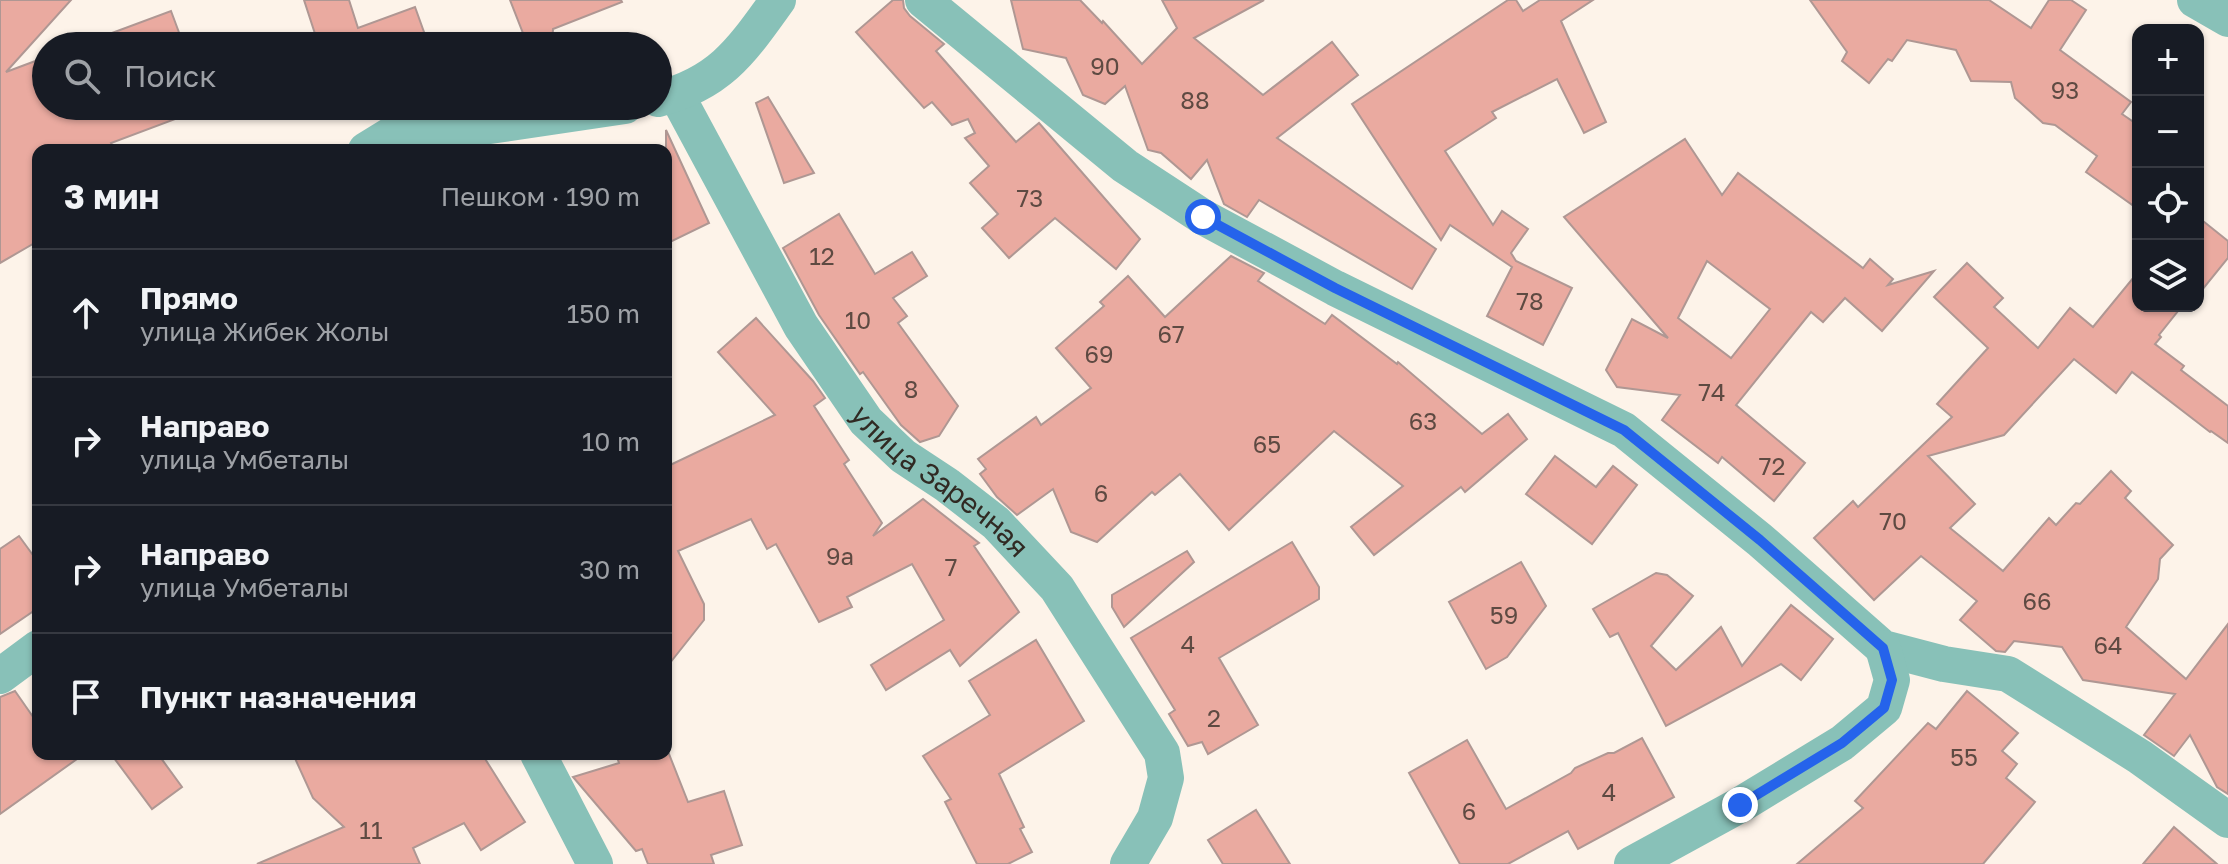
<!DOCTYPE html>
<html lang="ru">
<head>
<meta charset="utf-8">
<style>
  :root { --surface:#171b24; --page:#242831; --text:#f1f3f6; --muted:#9ea1a6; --line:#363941 }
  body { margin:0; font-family:"Golos Text",sans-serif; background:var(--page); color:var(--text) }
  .controls { position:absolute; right:24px; top:24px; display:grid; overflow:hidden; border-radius:16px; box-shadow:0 2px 6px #0004 }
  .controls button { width:72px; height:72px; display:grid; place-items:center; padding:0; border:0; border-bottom:2px solid var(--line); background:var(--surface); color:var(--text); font:40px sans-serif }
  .stop { position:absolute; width:24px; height:24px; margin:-18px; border:6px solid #2563eb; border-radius:50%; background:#fff }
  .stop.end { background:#2563eb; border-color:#fff; box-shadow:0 2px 8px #0008 }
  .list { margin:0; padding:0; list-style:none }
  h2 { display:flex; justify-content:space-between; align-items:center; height:104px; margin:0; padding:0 32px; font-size:34px }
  h2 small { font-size:26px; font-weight:400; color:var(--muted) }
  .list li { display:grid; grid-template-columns:52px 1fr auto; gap:24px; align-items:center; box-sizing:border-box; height:128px; padding:0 32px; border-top:2px solid var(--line) }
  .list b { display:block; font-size:30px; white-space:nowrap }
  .list p { margin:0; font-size:26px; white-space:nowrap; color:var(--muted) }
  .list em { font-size:26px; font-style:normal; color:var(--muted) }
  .icon { flex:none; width:44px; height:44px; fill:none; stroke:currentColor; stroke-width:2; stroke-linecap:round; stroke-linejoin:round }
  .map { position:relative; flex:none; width:2228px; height:864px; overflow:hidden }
  .search { position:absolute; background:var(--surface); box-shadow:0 2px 6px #0004; left:32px; top:32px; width:640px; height:88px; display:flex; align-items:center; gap:20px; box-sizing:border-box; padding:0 28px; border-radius:44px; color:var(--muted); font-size:30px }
  .panel { position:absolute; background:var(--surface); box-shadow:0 2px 6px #0004; left:32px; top:144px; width:640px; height:616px; border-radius:16px }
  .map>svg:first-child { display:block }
  .building { fill:#eaaaa0; stroke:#af9793; stroke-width:2; fill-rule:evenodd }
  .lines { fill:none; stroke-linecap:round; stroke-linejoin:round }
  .minor { stroke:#88c1b8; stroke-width:36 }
  .route { stroke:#2563eb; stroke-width:10 }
  .labels { text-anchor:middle; stroke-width:6; stroke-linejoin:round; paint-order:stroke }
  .number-label { font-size:24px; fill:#5e4a42 }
  .street-label { font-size:28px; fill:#302a23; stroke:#fff }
</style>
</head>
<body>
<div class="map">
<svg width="2228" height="864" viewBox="0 0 2228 864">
  <rect width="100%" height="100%" fill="#fdf3e9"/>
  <g class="building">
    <path d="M0 0H71L6 72 46 57V106H201L202 109 111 143 115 150H38V241L0 263Z"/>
    <path d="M304 0H349L358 28 415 7 429 46H319Z"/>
    <path d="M510 0H621L622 2 553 29 552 46H528Z"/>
    <path d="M893 0H903L904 8 910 16 944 44 936 51 1016 142 1039 123 1140 239 1116 269 1055 218 1009 258 982 228 998 214 970 183 989 166 965 138 975 133 968 119 952 125 932 102 924 108 856 32Z"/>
    <path d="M1011 0H1080L1102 23 1103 21 1142 64 1177 28 1162 0H1264L1194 38 1263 95 1332 42 1358 75 1277 138 1436 249 1412 289 1259 200 1247 217 1224 204 1207 160 1191 179 1161 153 1148 150 1125 86 1105 104 1083 95 1066 58 1023 49Z"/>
    <path d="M1508 0H1516L1523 11 1540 0H1593L1561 21 1606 122 1584 133 1557 79 1492 112 1496 118 1445 151 1493 225 1502 211 1528 229 1511 253 1516 261 1572 288 1543 345 1487 316 1512 267 1450 225 1441 240 1352 104Z"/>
    <path d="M1810 0H1989L2031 28 2049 0H2071L2086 10 2060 50 2131 102 2122 114 2138 125V209L2086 172 2097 156 2055 125 2043 123 2015 98 2011 82 1971 81 1956 50 1907 40 1892 61 1888 59 1869 83 1842 61 1847 52Z"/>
    <path d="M171 11 184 46H85V43Z"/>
    <path d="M768 97 814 173 784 183 756 103Z"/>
    <path d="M666 130 709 223 666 244Z"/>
    <path d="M1685 139 1722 195 1738 173 1863 268 1870 259 1893 279 1888 285 1934 271 1882 331 1845 298 1823 322 1811 312 1736 405 1805 463 1774 501 1722 457 1718 463 1662 420 1680 395 1617 387 1606 370 1632 319 1668 338 1564 217ZM1707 261 1770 309 1731 358 1678 318Z"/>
    <path d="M839 214 875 274 912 252 927 276 893 298 907 316 898 323 958 406 939 436 920 442 901 425 863 372 860 374 819 315 783 248Z"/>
    <path d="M2198 217 2228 241V258L2198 295Z"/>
    <path d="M1231 256 1264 273 1258 281 1325 324 1332 315 1397 364 1398 362 1482 434 1508 414 1527 439 1465 492 1461 487 1374 555 1351 527 1403 486 1334 431 1229 530 1180 474 1155 495 1152 492 1097 542 1071 532 1053 489 1017 515 997 497 980 474 986 469 978 459 1036 417 1041 425 1091 388 1056 348 1104 306 1100 302 1128 276 1165 317Z"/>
    <path d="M1967 263 2003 298 1994 307 2038 348 2070 308 2093 327 2138 272V306H2182L2159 335 2161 337 2155 344 2184 366 2181 370 2228 406V443L2211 431 2210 432 2132 372 2116 393 2074 359 2004 435 1928 456 1975 504 1950 528 2003 571 2049 518 2056 525 2076 503 2080 504 2111 471 2131 491 2125 498 2173 545 2160 559 2158 579 2126 627 2186 679 2228 624V794L2217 787 2190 735 2174 756 2144 735 2175 694 2083 680 2062 647 2014 641 2005 652 1996 651 1960 620 1977 601 1921 556 1874 600 1814 538 1853 501 1858 507 1952 417 1937 404 1988 348 1934 297Z"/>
    <path d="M756 318 813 381 825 398 814 406 849 460 844 464 882 523 873 536 923 499 979 543 974 546 1019 612 960 666 950 650 886 690 871 665 944 620 912 564 847 597 852 607 819 622 776 544 767 549 751 519 678 551 704 604V620L666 668V467L775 415 718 352Z"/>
    <path d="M1555 456 1596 487 1613 466 1637 485 1592 544 1526 494Z"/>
    <path d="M19 536 38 562V608L0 634V549Z"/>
    <path d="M1292 542 1319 587V599L1219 658 1258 725 1208 754 1202 742 1188 746 1169 714 1175 710 1131 638Z"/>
    <path d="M1187 551 1194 562 1124 627 1112 607V595Z"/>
    <path d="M1521 562 1546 606 1507 657 1486 669 1449 602Z"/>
    <path d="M1656 573 1667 575 1693 596 1651 646 1676 670 1721 627 1742 666 1791 605 1833 639 1801 680 1781 664 1666 726 1618 633 1610 637 1593 609Z"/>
    <path d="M1036 640 1084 721 999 774 1024 827 1020 829 1032 852 1008 864H977L945 802 951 799 923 756 990 715 969 681Z"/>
    <path d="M15 691 38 724V754H84L0 814V697Z"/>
    <path d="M1967 691 2018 733 2002 751 2017 764 2006 778 2035 802 1983 864H1797L1863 808 1855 801 1928 723 1936 729Z"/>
    <path d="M1642 738 1674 797 1578 849 1568 831 1508 864H1460L1409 773 1467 740 1506 809 1571 773 1575 768 1608 753H1614Z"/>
    <path d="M111 754H158L182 787 152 809Z"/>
    <path d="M293 754H482L525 822 481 850 464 823 413 848 420 864H257L344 827 313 798Z"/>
    <path d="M616 754H669L688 802 724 791 742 845 711 855 714 864H648L642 849 636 851 573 777 619 763Z"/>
    <path d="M1256 810 1290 864H1223L1208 840Z"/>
    <path d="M2174 827 2217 864H2143Z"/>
  </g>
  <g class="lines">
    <g class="minor">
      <path d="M923 0 1125 166 1203 217 1335 288 1624 430 1760 540 1883 648 1944 664 2008 674 2140 757 2228 820"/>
      <path d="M2195 0 2228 19"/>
      <path id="s1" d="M676 94 801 326 866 421 903 456 947 485 996 523 1057 588 1162 753 1166 778 1155 818 1128 864"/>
      <path d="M658 99C721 83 742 50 778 0"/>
      <path d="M366 150 392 134 469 129 625 106"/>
      <path d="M0 676 38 648"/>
      <path d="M538 754 595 864"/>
      <path d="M1632 864 1740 805 1842 743 1884 708 1892 680 1883 648"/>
    </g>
  </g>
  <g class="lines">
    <path class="route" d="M1203 217 1335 288 1624 430 1760 540 1883 648 1892 680 1884 708 1842 743 1740 805"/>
  </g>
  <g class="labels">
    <g class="number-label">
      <text x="1105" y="75">90</text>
      <text x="2065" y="99">93</text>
      <text x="1195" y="109">88</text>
      <text x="1030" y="207">73</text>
      <text x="822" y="265">12</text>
      <text x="1530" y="310">78</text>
      <text x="858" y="329">10</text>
      <text x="1171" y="343">67</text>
      <text x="1099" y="363">69</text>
      <text x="911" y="398">8</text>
      <text x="1712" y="401">74</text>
      <text x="1423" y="430">63</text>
      <text x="1267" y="453">65</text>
      <text x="1772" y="475">72</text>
      <text x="1101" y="502">6</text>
      <text x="1893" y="530">70</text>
      <text x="840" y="565">9а</text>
      <text x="951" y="576">7</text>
      <text x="2037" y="610">66</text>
      <text x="1504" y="624">59</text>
      <text x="1188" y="653">4</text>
      <text x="2108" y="654">64</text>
      <text x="1214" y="727">2</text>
      <text x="1964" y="766">55</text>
      <text x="1609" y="801">4</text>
      <text x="1469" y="820">6</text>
      <text x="371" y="839">11</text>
    </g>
    <g class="street-label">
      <text dy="10" stroke="none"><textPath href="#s1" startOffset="474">улица Заречная</textPath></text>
    </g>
  </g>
</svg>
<div class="controls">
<button>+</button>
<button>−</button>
<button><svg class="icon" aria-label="locate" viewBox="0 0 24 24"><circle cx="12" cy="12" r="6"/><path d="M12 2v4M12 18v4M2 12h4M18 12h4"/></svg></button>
<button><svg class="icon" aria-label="layers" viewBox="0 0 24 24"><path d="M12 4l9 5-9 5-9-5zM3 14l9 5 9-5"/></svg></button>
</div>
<div class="stop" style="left:1203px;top:217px"></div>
<div class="stop end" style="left:1740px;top:805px"></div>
<div class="search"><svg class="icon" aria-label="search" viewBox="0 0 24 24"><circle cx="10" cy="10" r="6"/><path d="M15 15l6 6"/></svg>Поиск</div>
<section class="panel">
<h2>3 мин<small>Пешком · 190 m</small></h2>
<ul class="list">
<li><svg class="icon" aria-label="ahead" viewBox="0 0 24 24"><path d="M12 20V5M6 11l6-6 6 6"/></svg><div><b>Прямо</b><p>улица Жибек Жолы</p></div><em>150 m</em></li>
<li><svg class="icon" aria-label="right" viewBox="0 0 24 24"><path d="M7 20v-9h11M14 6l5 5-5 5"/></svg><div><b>Направо</b><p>улица Умбеталы</p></div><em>10 m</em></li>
<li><svg class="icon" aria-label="right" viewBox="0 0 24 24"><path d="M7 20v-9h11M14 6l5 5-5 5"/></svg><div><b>Направо</b><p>улица Умбеталы</p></div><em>30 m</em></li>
<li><svg class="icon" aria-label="arrive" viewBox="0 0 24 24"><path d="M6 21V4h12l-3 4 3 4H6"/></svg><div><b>Пункт назначения</b></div></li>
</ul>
</section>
</div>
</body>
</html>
